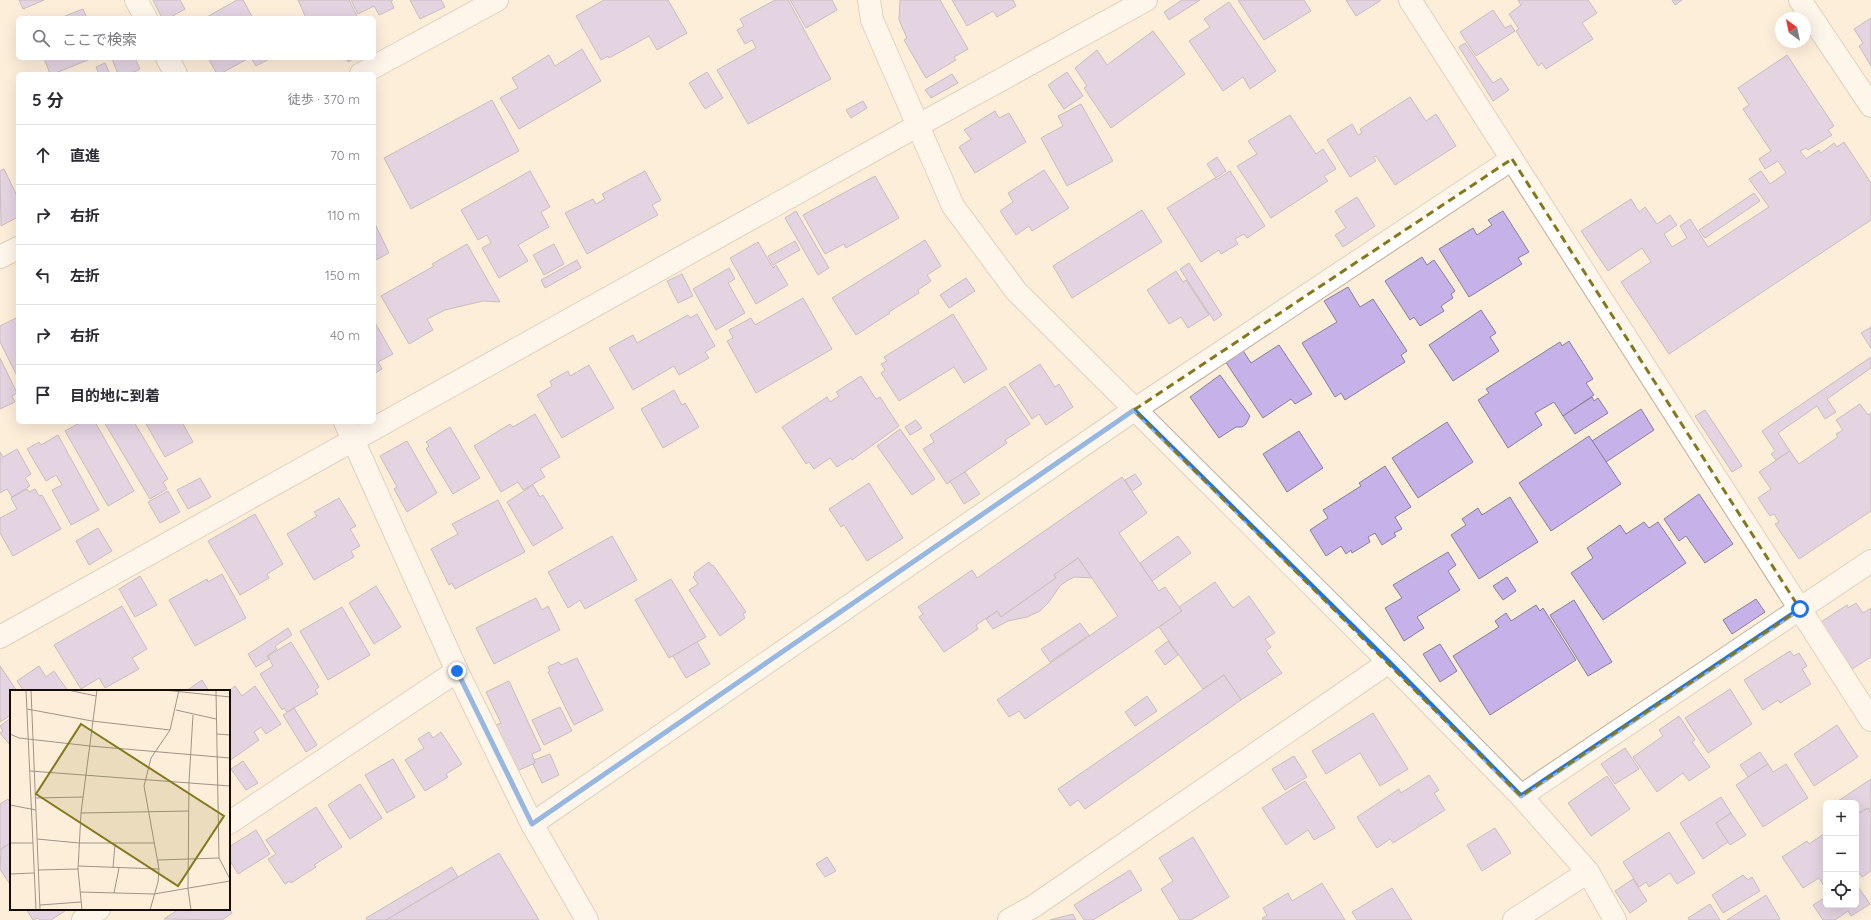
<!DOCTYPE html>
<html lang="ja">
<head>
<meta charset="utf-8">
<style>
  :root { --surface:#fff; --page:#f2f2f3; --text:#2b2b33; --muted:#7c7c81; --line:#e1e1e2 }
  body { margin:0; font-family:Quicksand,"Noto Sans JP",sans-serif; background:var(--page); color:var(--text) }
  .controls { position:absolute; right:12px; bottom:12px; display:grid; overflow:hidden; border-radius:6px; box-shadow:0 4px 16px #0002 }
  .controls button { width:36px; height:36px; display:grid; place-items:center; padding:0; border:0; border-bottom:1px solid var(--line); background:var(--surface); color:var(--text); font:20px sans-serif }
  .compass { position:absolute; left:1775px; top:12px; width:36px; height:36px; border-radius:50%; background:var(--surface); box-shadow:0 4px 16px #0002; rotate:327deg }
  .stop { position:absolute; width:12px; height:12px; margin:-9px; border:3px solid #1a73e8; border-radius:50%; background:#fff }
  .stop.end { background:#1a73e8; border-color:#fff; box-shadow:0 1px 4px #0008 }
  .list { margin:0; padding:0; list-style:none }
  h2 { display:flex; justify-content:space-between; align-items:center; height:52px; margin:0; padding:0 16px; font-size:17px }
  h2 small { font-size:13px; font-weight:400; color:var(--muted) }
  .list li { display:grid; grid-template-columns:26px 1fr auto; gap:12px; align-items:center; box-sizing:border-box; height:60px; padding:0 16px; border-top:1px solid var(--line) }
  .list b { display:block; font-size:15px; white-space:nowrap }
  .list em { font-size:13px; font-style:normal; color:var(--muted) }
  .icon { flex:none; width:22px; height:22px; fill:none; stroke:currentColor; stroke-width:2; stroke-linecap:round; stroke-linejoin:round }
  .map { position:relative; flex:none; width:1871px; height:920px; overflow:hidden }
  .search { position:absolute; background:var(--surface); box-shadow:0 4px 16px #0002; left:16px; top:16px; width:360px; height:44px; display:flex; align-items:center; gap:10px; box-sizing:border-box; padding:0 14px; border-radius:6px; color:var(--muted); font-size:15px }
  .panel { position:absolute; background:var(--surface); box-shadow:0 4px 16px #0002; left:16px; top:72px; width:360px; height:352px; border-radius:6px }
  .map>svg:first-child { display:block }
  .building { fill:#c6b2e9; stroke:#898099 }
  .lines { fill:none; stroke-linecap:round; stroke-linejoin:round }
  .minor-casing { stroke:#bfad95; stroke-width:24 }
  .minor { stroke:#fff; stroke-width:22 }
  .route { stroke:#1a73e8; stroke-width:5 }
  .marked { fill:none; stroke:#84781c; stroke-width:3; stroke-dasharray:8 5; stroke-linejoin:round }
  .inset-road { fill:none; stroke:#9f9485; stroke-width:1 }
  .view { fill:#84781c; fill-opacity:0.15; stroke:#84781c; stroke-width:2 }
  .inset-edge { fill:none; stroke:#130d05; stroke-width:2 }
</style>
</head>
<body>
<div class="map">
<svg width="1871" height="920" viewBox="0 0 1871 920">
  <rect width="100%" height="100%" fill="#fdeeda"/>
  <g class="building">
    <path d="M19 0H44L23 9Z"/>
    <path d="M153 0H180L185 9 169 18H162Z"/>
    <path d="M237 0H243L253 18H205Z"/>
    <path d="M298 0H349L358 18H306Z"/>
    <path d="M351 0H393L391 1 394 8 379 15 374 6 358 14Z"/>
    <path d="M410 0H441L445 7 420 19Z"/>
    <path d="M604 0H668L687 33 657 50 649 36 609 58 608 56 601 60 576 16Z"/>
    <path d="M775 0H788L831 79 748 124 717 70 756 48 752 40 745 44 737 30 744 26 740 19Z"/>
    <path d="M790 0H832L837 10 806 28Z"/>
    <path d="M900 0H940L968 49 954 57 956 60 926 78 904 40 907 38 899 20Z"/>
    <path d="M952 0H1013L1016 6 997 17 993 11 967 26Z"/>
    <path d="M1182 0H1200L1169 20 1164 12Z"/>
    <path d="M1238 0H1304L1311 11 1264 40Z"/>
    <path d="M1346 0H1380V1L1356 16Z"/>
    <path d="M1518 0H1588L1597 13 1582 23 1593 39 1546 69 1542 63 1538 66 1516 31 1519 29 1509 14 1521 5Z"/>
    <path d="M1672 0H1682L1675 5Z"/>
    <path d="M1229 2 1276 71 1250 89 1243 77 1223 91 1189 41 1210 27 1204 19Z"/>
    <path d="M83 9 87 18H60Z"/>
    <path d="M1493 10 1505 28 1511 25 1515 31 1476 56 1460 32Z"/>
    <path d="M1871 18V66L1859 46 1863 43 1854 29Z"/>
    <path d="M1153 31 1185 74 1111 128 1084 88 1087 86 1075 68 1097 50 1107 65Z"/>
    <path d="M1465 43 1493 83 1501 78 1509 90 1493 101 1459 47Z"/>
    <path d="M582 49 601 81 519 129 500 98 518 88 512 78 549 55 555 66Z"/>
    <path d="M1787 55 1834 126 1828 130 1832 135 1808 150 1806 148 1800 151 1806 159 1819 150 1821 153 1834 143 1837 147 1844 142 1871 183V220L1669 354 1621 282 1651 262 1642 248 1608 271 1581 231 1631 199 1639 212 1645 207 1657 224 1670 215 1677 225 1664 234 1672 247 1687 238 1680 226 1690 219 1708 247 1769 207 1749 179 1761 171 1770 184 1786 173 1778 161 1765 169 1759 159 1771 151 1743 109 1749 105 1738 88Z"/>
    <path d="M44 58H93L53 74H50Z"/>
    <path d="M115 58H135L140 69 130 74H118L112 59Z"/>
    <path d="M208 58H249L220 74H217Z"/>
    <path d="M251 58H271L256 66Z"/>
    <path d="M345 58H355L348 62Z"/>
    <path d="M105 63 110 74H99L96 67Z"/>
    <path d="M707 72 723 98 705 109 689 83Z"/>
    <path d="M1067 72 1083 96 1064 109 1048 85Z"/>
    <path d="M952 74 958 83 931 98 925 90Z"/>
    <path d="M1410 97 1426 121 1436 114 1456 146 1395 185 1376 156 1373 157 1376 161 1350 177 1327 140 1352 124 1358 135 1362 133 1360 129Z"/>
    <path d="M492 100 519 151 411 209 384 158Z"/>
    <path d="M863 101 867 108 851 118 846 110Z"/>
    <path d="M1081 104 1113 161 1067 186 1041 138 1063 126 1058 116Z"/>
    <path d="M995 111 999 118 1009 113 1026 142 975 173 959 147 971 139 964 130Z"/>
    <path d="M1290 115 1316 154 1323 149 1336 169 1324 176 1328 181 1271 218 1237 166 1257 154 1248 141Z"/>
    <path d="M1217 157 1226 171 1216 178 1207 164Z"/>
    <path d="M4 169 18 198V217L1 226 0 171Z"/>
    <path d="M1044 170 1069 208 1032 231 1029 226 1016 235 1000 211 1013 202 1008 193Z"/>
    <path d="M530 171 550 207 541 212 549 227 518 245 528 261 499 278 482 248 491 243 487 235 478 240 461 210Z"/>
    <path d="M645 171 661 200 652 205 658 215 587 254 565 213 593 199 596 204 605 199 602 194Z"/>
    <path d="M1230 171 1265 226 1247 238 1244 234 1235 239 1238 244 1221 254 1219 250 1201 262 1167 208 1215 178 1216 180Z"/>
    <path d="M875 176 899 218 846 248 844 244 825 254 803 215Z"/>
    <path d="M1754 193 1760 201 1705 238 1699 230Z"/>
    <path d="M1357 197 1375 226 1343 247 1335 235 1346 228 1335 211Z"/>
    <path d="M1142 210 1162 242 1072 298 1053 266Z"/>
    <path d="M796 211 829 268 818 275 785 218Z"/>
    <path d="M1503 211 1529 252 1518 258 1522 264 1469 297 1439 249 1473 228 1477 235 1492 225 1488 220Z"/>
    <path d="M374 222 389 253 374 261Z"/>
    <path d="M925 240 941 266 927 275 931 281 918 290 919 293 889 312 890 313 856 335 832 298Z"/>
    <path d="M795 241 800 250 773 265 768 256Z"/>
    <path d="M758 242 773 268 776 265 788 285 756 304 730 258Z"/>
    <path d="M467 244 500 302 483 301 445 310 427 319 433 330 409 344 381 296 434 266 432 264Z"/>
    <path d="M554 244 564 264 544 275 533 255Z"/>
    <path d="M1422 257 1427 265 1434 260 1455 291 1451 294 1453 298 1441 306 1444 311 1420 326 1414 317 1410 320 1385 281Z"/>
    <path d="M577 260 581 268 545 288 541 280Z"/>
    <path d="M1189 263 1222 315 1214 321 1180 269Z"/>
    <path d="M729 268 735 279 728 283 745 313 716 330 693 289Z"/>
    <path d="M1176 271 1183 282 1186 280 1209 315 1188 328 1181 317 1169 324 1147 290Z"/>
    <path d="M682 274 693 296 678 303 667 281Z"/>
    <path d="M966 278 975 291 949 308 940 295Z"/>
    <path d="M1348 287 1360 307 1373 299 1407 351 1401 355 1405 362 1345 400 1341 393 1335 397 1302 343 1337 322 1324 301Z"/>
    <path d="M803 298 832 349 756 393 727 341 733 338 729 330 751 318 755 325Z"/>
    <path d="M1481 310 1496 333 1490 337 1499 351 1453 381 1429 345Z"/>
    <path d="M697 314 715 346 705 352 709 358 679 375 674 366 633 390 609 348 633 335 637 343 688 315 690 318Z"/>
    <path d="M953 314 987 369 964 383 954 367 899 401 881 373 885 370 881 364 887 361 884 357Z"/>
    <path d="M18 317V378L0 342V326Z"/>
    <path d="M374 321 393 354 378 362 382 369 374 374Z"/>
    <path d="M1871 327V348L1861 333Z"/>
    <path d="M1569 341 1593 379 1586 383 1594 395 1563 416 1554 402 1535 413 1542 425 1508 448 1478 400 1489 393 1486 389 1560 342 1562 346Z"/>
    <path d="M1279 345 1312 394 1295 404 1291 399 1263 418 1225 361 1242 349 1251 363Z"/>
    <path d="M1871 357V368L1827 399 1836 412 1825 419 1817 406 1778 433 1790 451 1776 460 1771 454 1775 451 1762 431Z"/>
    <path d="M0 358 17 393 12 396 15 402 0 409Z"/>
    <path d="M1040 364 1055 387 1059 384 1073 407 1046 425 1039 414 1032 419 1009 384Z"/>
    <path d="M589 365 614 408 562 438 537 395 552 386 550 381 568 371 570 376Z"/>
    <path d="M1220 375 1250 416 1246 424 1242 427H1236L1219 438 1190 397Z"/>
    <path d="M861 376 876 399 880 397 899 426 852 460 851 458 837 467 830 458 814 469 809 462 806 464 782 427 827 397 830 402 839 396 836 392Z"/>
    <path d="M1005 386 1030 424 1005 440 1007 443 947 484 923 449 934 442 930 435Z"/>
    <path d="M674 390 682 405 685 403 699 427 663 448 641 409Z"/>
    <path d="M1592 397 1594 401 1598 398 1608 413 1575 434 1563 416Z"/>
    <path d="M1860 404 1868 415 1871 413V511L1799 559 1775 524 1779 522 1774 514 1770 516 1758 498 1771 489 1759 472 1790 451 1799 464 1838 437 1836 434 1843 430 1836 420Z"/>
    <path d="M1641 409 1654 430 1606 462 1592 441Z"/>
    <path d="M1705 410 1742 466 1732 472 1695 416Z"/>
    <path d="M535 414 560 457 540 469 545 477 523 490 518 482 501 492 474 446 510 424 513 427Z"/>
    <path d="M916 420 922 428 910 435 905 427Z"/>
    <path d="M81 422H95L134 491 108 506 65 431Z"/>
    <path d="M104 422H134L168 479 163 482 167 489 150 499Z"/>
    <path d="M145 422H182L193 442 165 457Z"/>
    <path d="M1447 422 1473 462 1418 498 1392 458Z"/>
    <path d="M450 427 480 478 453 494 426 449 429 446 426 442Z"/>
    <path d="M900 429 935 479 912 495 877 446Z"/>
    <path d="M1299 431 1323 468 1287 492 1263 454Z"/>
    <path d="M58 435 99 510 71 525 52 490 62 485 56 475 46 481 27 449 39 442 41 445Z"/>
    <path d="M1589 436 1621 484 1551 531 1519 483Z"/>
    <path d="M407 441 437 493 407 512 394 489 397 487 380 456Z"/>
    <path d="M17 449 31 474 25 478 30 486 12 497 7 489 0 493V452L3 457Z"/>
    <path d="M1385 466 1411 507 1395 517 1402 529 1394 533 1396 536 1382 545 1375 533 1368 537 1370 542 1352 553 1351 550 1346 554 1341 546 1326 556 1310 530 1328 518 1323 510 1361 486 1359 483Z"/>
    <path d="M965 472 980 494 964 504 950 481Z"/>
    <path d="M1135 474 1142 484 1132 491 1125 480Z"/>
    <path d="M1122 477 1147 513 1119 533 1159 591 1165 587 1182 611 1025 719 1019 711 1009 717 997 700 1118 616 1078 558 1054 575 1056 578 1001 617 997 611 976 625 978 629 944 652 919 617 923 614 918 607 972 570 977 578Z"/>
    <path d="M200 478 211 497 188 509 177 490Z"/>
    <path d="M869 483 903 538 867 561 844 525 841 527 829 509Z"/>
    <path d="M533 485 540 497 543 495 563 528 533 546 507 502Z"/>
    <path d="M27 489 29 492 35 489 39 496 42 495 61 529 13 556 0 533V518L17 509 11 498Z"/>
    <path d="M168 491 180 512 160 523 148 502Z"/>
    <path d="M1699 494 1733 544 1705 563 1686 536 1679 541 1664 519Z"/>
    <path d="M1510 497 1538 542 1479 579 1451 535 1466 525 1462 519 1478 508 1482 515Z"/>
    <path d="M339 498 356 526 350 529 360 546 351 551 354 557 314 580 287 534 317 516 314 512Z"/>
    <path d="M498 500 525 552 455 589 452 583 449 585 431 549 458 534 452 524Z"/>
    <path d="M255 514 283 564 267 574 269 578 240 595 208 541Z"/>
    <path d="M1644 522 1649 528 1658 522 1686 563 1603 620 1571 573 1593 558 1587 548 1620 525 1626 534Z"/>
    <path d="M98 528 112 551 89 565 76 541Z"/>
    <path d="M612 536 637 580 585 609 580 600 568 608 548 572Z"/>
    <path d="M1178 536 1191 553 1152 581 1140 563Z"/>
    <path d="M1448 552 1456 565 1448 571 1460 590 1417 617 1424 628 1404 641 1385 608 1402 598 1393 585Z"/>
    <path d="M1078 558 1092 578 1075 577 1068 580 1060 586 1048 603 1040 611 1027 617 1008 621 993 629 986 619 997 611 1001 617 1056 578 1054 575Z"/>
    <path d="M709 562 712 566 713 565 746 612 743 614 745 618 720 636 689 590 698 584 693 577 695 575 694 573Z"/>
    <path d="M222 574 246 618 195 646 169 600 207 579 208 582Z"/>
    <path d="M140 576 157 605 135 617 119 589Z"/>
    <path d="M1507 577 1516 591 1503 600 1493 586Z"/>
    <path d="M671 579 706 637 669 658 635 600Z"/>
    <path d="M1215 582 1233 608 1249 596 1275 633 1265 639 1271 647 1266 651 1282 673 1241 700 1224 675 1203 689 1159 627 1182 611 1179 607Z"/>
    <path d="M376 586 401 627 374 644 349 603Z"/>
    <path d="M536 598 542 610 548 606 560 630 494 664 476 628Z"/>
    <path d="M1756 599 1765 612 1732 634 1723 620Z"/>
    <path d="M1574 600 1612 662 1588 676 1550 615Z"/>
    <path d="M1856 603 1863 613 1871 608V657L1852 669 1821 622 1847 605 1848 608Z"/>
    <path d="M1536 605 1540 611 1543 608 1576 660 1490 715 1453 656 1499 627 1495 621 1506 613 1511 621Z"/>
    <path d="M122 606 147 649 132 658 139 669 105 688 99 678 81 689 54 645Z"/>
    <path d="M342 607 370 655 328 680 300 631Z"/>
    <path d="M1080 623 1089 635 1050 662 1041 649Z"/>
    <path d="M288 628 292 635 275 646 277 649 267 656 269 659 256 667 248 654Z"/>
    <path d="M1168 641 1178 655 1165 665 1155 651Z"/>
    <path d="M291 642 319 687 315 690 318 694 287 712 284 708 282 710 260 674 273 666 268 656Z"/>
    <path d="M697 642 710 664 686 678 673 656Z"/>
    <path d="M1440 644 1457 671 1440 682 1423 654Z"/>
    <path d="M1790 651 1794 656 1799 653 1807 666 1802 669 1811 684 1780 703 1778 700 1763 710 1744 680Z"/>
    <path d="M577 658 603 710 574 725 548 672 550 671 548 667 559 662 561 665Z"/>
    <path d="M0 666 17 691H11V715L0 722Z"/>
    <path d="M39 666 46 677 54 671 68 691H24L17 681Z"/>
    <path d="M1224 675 1241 700 1085 809 1078 800 1070 806 1058 789Z"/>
    <path d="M202 680 209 691H186Z"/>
    <path d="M509 681 541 750 532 754 535 763 517 771 496 725 501 723 486 692Z"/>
    <path d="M235 686 242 696 255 686 281 724 266 734 261 727 254 732 259 740 229 761V691Z"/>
    <path d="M1730 689 1752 724 1708 753 1685 718Z"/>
    <path d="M1147 696 1157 711 1135 726 1125 712Z"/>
    <path d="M560 707 572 731 544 745 532 720Z"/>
    <path d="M294 708 317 745 306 752 283 715Z"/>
    <path d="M1373 713 1408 769 1380 786 1360 753 1326 774 1312 751Z"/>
    <path d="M1679 716 1695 740 1692 742 1710 767 1689 781 1683 773 1657 792 1633 757 1663 736 1659 730Z"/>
    <path d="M11 718V743L9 744 0 733 3 731 0 726Z"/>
    <path d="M1837 725 1858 757 1814 786 1794 754Z"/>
    <path d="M429 732 433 738 441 732 462 764 446 774 448 777 425 791 405 760 424 748 418 739Z"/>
    <path d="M1625 748 1639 769 1615 784 1601 764Z"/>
    <path d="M1760 752 1768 764 1748 777 1740 765Z"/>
    <path d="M550 754 559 775 542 783 533 764 535 763 534 760Z"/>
    <path d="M1294 756 1307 777 1285 790 1272 769Z"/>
    <path d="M393 759 415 797 387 813 365 775Z"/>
    <path d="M243 761 258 783 246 790 231 769Z"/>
    <path d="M1768 764 1773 772 1786 764 1808 798 1763 827 1736 785Z"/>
    <path d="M1429 775 1439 790 1434 793 1445 810 1393 843 1390 839 1377 848 1357 817 1399 789 1401 793Z"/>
    <path d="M1607 776 1630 809 1591 836 1568 803Z"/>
    <path d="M1871 779V813L1868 808 1859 813 1856 810V803H1835Z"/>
    <path d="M1305 781 1335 828 1314 840 1308 830 1286 845 1262 808Z"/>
    <path d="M360 784 382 818 350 839 328 805Z"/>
    <path d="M1721 797 1731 813 1716 823 1728 842 1703 859 1680 823Z"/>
    <path d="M8 799 11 804V843L0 850V804Z"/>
    <path d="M316 807 342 847 314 865 316 867 291 883 290 881 285 884 268 859 276 854 266 840Z"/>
    <path d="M1868 808 1871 813V871L1862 877 1856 869V810L1859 813Z"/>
    <path d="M1731 813 1746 835 1730 845 1716 823Z"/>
    <path d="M1495 828 1511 853 1482 871 1467 845Z"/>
    <path d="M256 830 270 854 238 874 229 859V847Z"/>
    <path d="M1669 832 1695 873 1677 884 1670 873 1649 887 1646 882 1639 887 1623 862Z"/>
    <path d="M1824 834 1826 837V889L1819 878 1803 888 1782 857 1807 841 1809 844Z"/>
    <path d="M1193 837 1229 897 1191 920H1180L1161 889 1173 881 1159 858Z"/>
    <path d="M11 843V886L0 869 1 849Z"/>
    <path d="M499 853 539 920H386L458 877Z"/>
    <path d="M827 857 836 871 825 877 816 864Z"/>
    <path d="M452 867 458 877 386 920H367L366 918Z"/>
    <path d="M1130 870 1142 890 1093 920H1084L1074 905Z"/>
    <path d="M1743 875 1748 880 1752 877 1760 891 1723 913 1712 895Z"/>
    <path d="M1633 879 1647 901 1630 913 1615 891Z"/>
    <path d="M1322 883 1345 920H1263L1262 918 1267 916 1263 908 1288 893 1292 901Z"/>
    <path d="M1857 885 1870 904 1851 916 1848 911 1835 920H1823L1813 905 1826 897V905H1856V886Z"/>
    <path d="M1392 888 1412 920H1357L1352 912Z"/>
    <path d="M1766 895 1780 919 1778 920H1727Z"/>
    <path d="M1710 904 1720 920H1689L1688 918Z"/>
    <path d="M229 908 232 913 222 920 164 919 179 909Z"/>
    <path d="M26 909H68L51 920H40L38 918 33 920Z"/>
    <path d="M1073 914 1076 920H1050Z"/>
  </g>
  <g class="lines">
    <defs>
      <g id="minor">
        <path d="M136 0 146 18"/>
        <path d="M869 0 872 20 953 206 1016 291 1389 662 1521 796 1588 872 1615 920"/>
        <path d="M1410 0 1871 720"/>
        <path d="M1800 0 1871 106"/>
        <path d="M167 58 176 74"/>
        <path d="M361 74 497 0"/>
        <path d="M0 257 18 248"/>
        <path d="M345 422 457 671 532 824 587 920"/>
        <path d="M0 637 917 126 1146 0"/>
        <path d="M1521 796 1871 561"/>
        <path d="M229 823 457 671"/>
        <path d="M532 824 1134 410 1512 159"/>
        <path d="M83 920 99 909"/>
        <path d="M1009 920 1034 906 1389 662"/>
        <path d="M1514 920 1588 872"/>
      </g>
    </defs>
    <use href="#minor" class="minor-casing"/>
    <use href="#minor" class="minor"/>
  </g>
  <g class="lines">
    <path class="route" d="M457 671 532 824 1134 410 1389 662 1521 796 1800 609"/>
  </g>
  <path d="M0 0H1871V920H0ZM1512 159 1800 609 1521 796 1134 410Z" fill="#fdeeda" fill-opacity=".55" fill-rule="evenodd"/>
  <path class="marked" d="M1512 159 1800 609 1521 796 1134 410Z"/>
  <g transform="translate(10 690)">
    <rect width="220" height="220" fill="#fdeeda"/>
    <path class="inset-road" d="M16 0 26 220M21 0 30 220M58 0 86 6M154 0 220 7M206 0 209 168 220 189M17 19 82 31 160 40M166 20 206 29M0 44 9 48 80 56 220 68M207 44 220 45M20 81 220 96M25 108 73 107M0 115 26 120M71 123 179 121M27 149 69 153H144M0 153H23M148 170 209 168M68 176 149 179M103 178 105 154M28 180 68 179M0 184 24 183M70 202 144 204 220 191M104 203 109 178M30 215 71 212M72 220 68 179 71 123 87 0M140 220 148 192 149 179 134 96 141 68 160 40 169 0M181 220 178 199 179 92 183 25"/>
    <path class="view" d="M71 34 214 126 168 196 26 104Z"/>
    <rect width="220" height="220" class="inset-edge"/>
  </g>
</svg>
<div class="controls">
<button>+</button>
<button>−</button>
<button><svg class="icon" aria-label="locate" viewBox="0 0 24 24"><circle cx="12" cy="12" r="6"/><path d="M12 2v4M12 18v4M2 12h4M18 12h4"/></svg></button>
</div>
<svg class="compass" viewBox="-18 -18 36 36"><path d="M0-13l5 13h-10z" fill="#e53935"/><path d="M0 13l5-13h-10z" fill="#7c7c81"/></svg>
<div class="stop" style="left:1800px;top:609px"></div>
<div class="stop end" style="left:457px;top:671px"></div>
<div class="search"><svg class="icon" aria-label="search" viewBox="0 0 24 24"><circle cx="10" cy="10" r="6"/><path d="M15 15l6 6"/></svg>ここで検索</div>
<section class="panel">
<h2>5 分<small>徒歩 · 370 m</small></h2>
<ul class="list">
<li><svg class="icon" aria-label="ahead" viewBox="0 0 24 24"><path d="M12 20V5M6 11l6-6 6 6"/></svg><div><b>直進</b></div><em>70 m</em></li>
<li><svg class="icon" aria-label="right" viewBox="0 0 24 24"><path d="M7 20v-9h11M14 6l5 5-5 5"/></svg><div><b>右折</b></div><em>110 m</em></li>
<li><svg class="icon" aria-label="left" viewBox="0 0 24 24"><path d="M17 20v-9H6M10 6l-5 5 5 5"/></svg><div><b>左折</b></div><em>150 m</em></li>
<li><svg class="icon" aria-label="right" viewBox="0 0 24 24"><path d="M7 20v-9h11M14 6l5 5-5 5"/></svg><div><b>右折</b></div><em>40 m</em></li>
<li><svg class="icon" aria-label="arrive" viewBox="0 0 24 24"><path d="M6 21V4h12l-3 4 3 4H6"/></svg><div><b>目的地に到着</b></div></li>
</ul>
</section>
</div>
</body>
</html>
